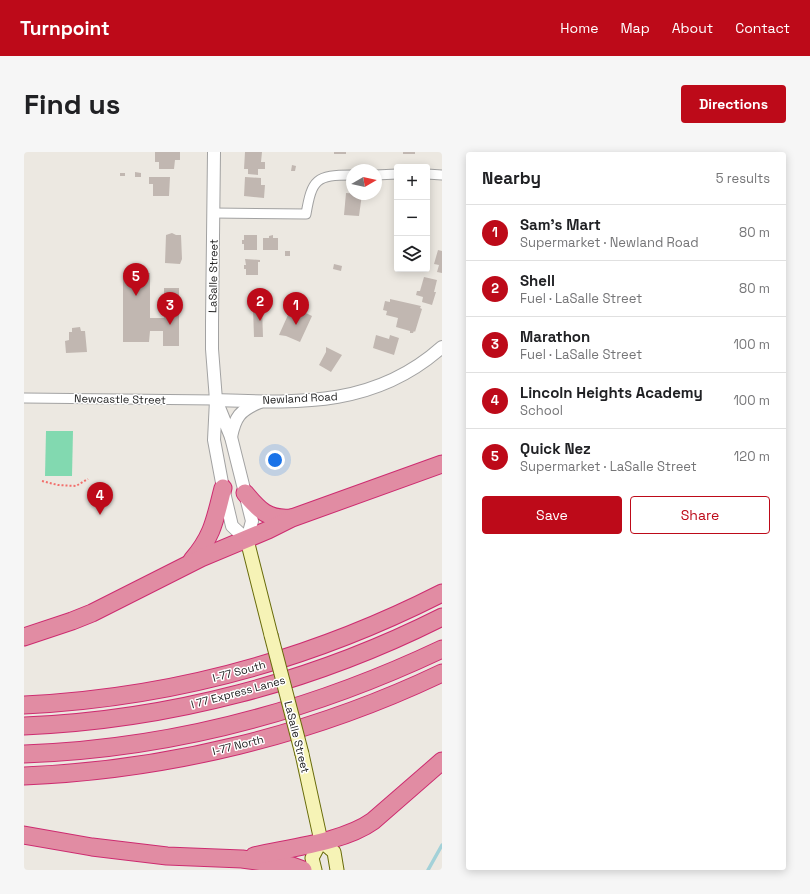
<!DOCTYPE html>
<html lang="en">
<head>
<meta charset="utf-8">
<style>
  :root { --surface:#fff; --page:#f6f6f6; --text:#202124; --muted:#757577; --line:#e0e0e0; --accent:#bd0a19 }
  body { margin:0; font-family:"Space Grotesk",sans-serif; background:var(--page); color:var(--text) }
  .controls { position:absolute; right:12px; top:12px; display:grid; overflow:hidden; border-radius:4px; box-shadow:0 2px 10px #0003 }
  .controls button { width:36px; height:36px; display:grid; place-items:center; padding:0; border:0; border-bottom:1px solid var(--line); background:var(--surface); color:var(--text); font:20px sans-serif }
  .compass { position:absolute; left:322px; top:12px; width:36px; height:36px; border-radius:50%; background:var(--surface); box-shadow:0 2px 10px #0003; rotate:81deg }
  .you { position:absolute; left:251px; top:308px; width:14px; height:14px; margin:-10px; border:3px solid #fff; border-radius:50%; background:#1a73e8; box-shadow:0 0 0 6px #1a73e833 }
  .badge { display:grid; place-items:center; width:26px; height:26px; border-radius:50%; background:var(--accent); color:#fff; font-size:13px; font-weight:700 }
  .pin { position:absolute; translate:-50% -33px; filter:drop-shadow(0 1px 2px #0008) }
  .pin::after { content:''; position:absolute; top:21px; width:14px; height:12px; background:inherit; clip-path:polygon(0 0,100% 0,50% 100%) }
  .list { margin:0; padding:0; list-style:none }
  h2 { display:flex; justify-content:space-between; align-items:center; height:52px; margin:0; padding:0 16px; font-size:17px }
  h2 small { font-size:13px; font-weight:400; color:var(--muted) }
  .list li { display:grid; grid-template-columns:26px 1fr auto; gap:12px; align-items:center; box-sizing:border-box; height:56px; padding:0 16px; border-top:1px solid var(--line) }
  .list b { display:block; font-size:15px; white-space:nowrap }
  .list p { margin:0; font-size:13px; white-space:nowrap; color:var(--muted) }
  .list em { font-size:13px; font-style:normal; color:var(--muted) }
  .actions { display:flex; gap:8px; padding:12px 16px }
  .actions a { flex:1; padding:9px 0; border:1px solid var(--accent); border-radius:4px; text-align:center; font-size:14px; color:var(--accent) }
  .actions .main { background:var(--accent); color:#fff }
  .icon { flex:none; width:22px; height:22px; fill:none; stroke:currentColor; stroke-width:2; stroke-linecap:round; stroke-linejoin:round }
  .map { position:relative; flex:none; width:418px; height:718px; overflow:hidden; border-radius:4px }
  header { display:flex; align-items:center; gap:24px; box-sizing:border-box; height:56px; padding:0 20px; background:var(--accent); color:#fff }
  header strong { font-size:19px }
  nav { display:flex; gap:22px; margin-inline-start:auto; font-size:14px }
  .intro { display:flex; align-items:center; justify-content:space-between; box-sizing:border-box; height:96px; padding:0 24px }
  h1 { margin:0; font-size:28px }
  .button { padding:10px 18px; border-radius:4px; background:var(--accent); color:#fff; font-size:14px; font-weight:700 }
  main { display:flex; gap:24px; padding:0 24px }
  aside { flex:1; background:var(--surface); border-radius:4px; box-shadow:0 2px 10px #0003 }
  .map>svg:first-child { display:block }
  .pitch { fill:#82d9b0 }
  .lines { fill:none; stroke-linecap:round; stroke-linejoin:round }
  .stream { stroke:#a3d1d8; stroke-width:3.5 }
  .building { fill:#c1b7b1 }
  .minor-casing { stroke:#a2a2a2; stroke-width:11 }
  .tertiary-casing { stroke:#a2a2a2; stroke-width:14 }
  .secondary-casing { stroke:#686b0a; stroke-width:15 }
  .motorway-casing { stroke:#cd2c70; stroke-width:19 }
  .path { stroke:#f26f6c; stroke-width:2; stroke-dasharray:2 2; stroke-linecap:butt }
  .minor { stroke:#fff; stroke-width:9 }
  .tertiary { stroke:#fff; stroke-width:12 }
  .secondary { stroke:#f6f3b6; stroke-width:13 }
  .motorway { stroke:#e18ca3; stroke-width:17 }
  .secondary-bridge-casing { stroke:#686b0a; stroke-width:15; stroke-linecap:butt }
  .secondary-bridge { stroke:#f6f3b6; stroke-width:13 }
  .labels { text-anchor:middle; stroke-width:3; stroke-linejoin:round; paint-order:stroke }
  .street-label { font-size:11px; fill:#1b1b1b; stroke:#fff }
</style>
</head>
<body>
<header>
<strong>Turnpoint</strong>
<nav><a>Home</a><a>Map</a><a>About</a><a>Contact</a></nav>
</header>
<div class="intro"><h1>Find us</h1><a class="button">Directions</a></div>
<main>
<div class="map">
<svg width="418" height="718" viewBox="0 0 418 718">
  <rect width="100%" height="100%" fill="#ece8e1"/>
  <path class="pitch" d="M22 279H49L48 324H21Z"/>
  <g class="lines">
    <path class="stream" d="M404 718 418 693"/>
  </g>
  <g class="building">
    <path d="M131 0H156V8H151L150 17H135V10H131Z"/>
    <path d="M221 0H238L237 10H241V17H234V23L224 22V17H220Z"/>
    <rect x="310" y="0" width="12" height="2"/>
    <rect x="379" y="0" width="12" height="2"/>
    <path d="M268 13 272 14 271 19H267Z"/>
    <path d="M111 20 117 21V25H111Z"/>
    <rect x="96" y="21" width="5" height="3"/>
    <path d="M125 25H146L145 44H129V32H125Z"/>
    <path d="M221 25 237 26V33H241L240 46 220 44Z"/>
    <path d="M322 41 338 42 335 64 320 63Z"/>
    <path d="M148 81 152 83H157L158 107 156 112 141 111 142 83Z"/>
    <path d="M220 83H233V98H220V92H218V88H220Z"/>
    <path d="M249 83V86H254V98H239V86H245V84Z"/>
    <path d="M414 98 418 99V121L413 120 415 113 410 112Z"/>
    <rect x="261" y="99" width="5" height="5"/>
    <path d="M221 107 236 108V110H234V123H222V117H220V113H222Z"/>
    <path d="M310 112 318 114 317 119 309 117Z"/>
    <path d="M99 121H126V166H140V136H155V194H139V179H126L125 190H99Z"/>
    <path d="M400 125 413 128 410 140H412L408 153 398 150 399 145 392 143 393 139H396Z"/>
    <path d="M366 147 397 154 396 156 398 157 391 180 390 179 389 181H386V179L372 175 374 166 362 163 363 159 359 158 361 149 366 150Z"/>
    <path d="M268 154 288 164 276 190 262 184 255 183Z"/>
    <path d="M229 156H238L239 185H230Z"/>
    <path d="M56 175 57 179H61L63 200 42 201 41 189 45 188V180H48V176Z"/>
    <path d="M352 183 365 187 366 183 375 186 370 203 349 196Z"/>
    <path d="M302 195 318 203 307 220 295 213 302 200Z"/>
  </g>
  <g class="lines">
    <defs>
      <g id="minor">
        <path d="M403 22 418 23"/>
        <path d="M352 23 373 22"/>
        <path d="M189 61 282 62C288 27 292 23 328 23"/>
        <path d="M0 246 192 248"/>
      </g>
      <g id="tertiary">
        <path d="M190 0 188 171V197L192 248 190 288 199 336 208 374 223 388 228 369 207 285 192 248"/>
        <path d="M192 248C276 251 351 255 418 195"/>
        <path d="M207 285C211 265 216 258 236 250"/>
      </g>
      <g id="secondary">
        <path d="M223 388 247 483"/>
        <path d="M278 602 297 689"/>
        <path d="M297 689 310 700 313 718"/>
        <path d="M291 718 288 706 297 689"/>
      </g>
      <g id="motorway">
        <path d="M221 341C235 358 244 368 267 366"/>
        <path d="M168 408C189 384 191 367 199 336"/>
        <path d="M0 485 48 469 68 461 177 406 244 378 268 366 418 312"/>
        <path d="M0 553C146 546 288 507 418 441"/>
        <path d="M0 574C145 568 289 530 418 465"/>
        <path d="M0 602C146 597 287 559 418 497"/>
        <path d="M0 624C144 618 288 583 418 521"/>
        <path d="M0 683 68 695 143 704 218 707 268 714 279 718"/>
        <path d="M230 704C265 696 320 690 349 669L418 609"/>
      </g>
    </defs>
    <use href="#minor" class="minor-casing"/>
    <use href="#tertiary" class="tertiary-casing"/>
    <use href="#secondary" class="secondary-casing"/>
    <use href="#motorway" class="motorway-casing"/>
    <path class="path" d="M18 329 34 333 52 334 64 327"/>
    <use href="#minor" class="minor"/>
    <use href="#tertiary" class="tertiary"/>
    <use href="#secondary" class="secondary"/>
    <use href="#motorway" class="motorway"/>
    <defs>
      <path id="secondary-bridge" d="M247 483 278 602"/>
    </defs>
    <use href="#secondary-bridge" class="secondary-bridge-casing"/>
    <use href="#secondary-bridge" class="secondary-bridge"/>
  </g>
  <g class="labels">
    <g class="street-label">
      <text transform="translate(189 124) rotate(-89)" y="4">LaSalle Street</text>
      <text transform="translate(276 246) rotate(-3)" y="4">Newland Road</text>
      <text transform="translate(96 247) rotate(1)" y="4">Newcastle Street</text>
      <text transform="translate(215 519) rotate(-15)" y="4">I-77 South</text>
      <text transform="translate(214 540) rotate(-15)" y="4">I 77 Express Lanes</text>
      <text transform="translate(273 585) rotate(76)" y="4">LaSalle Street</text>
      <text transform="translate(214 593) rotate(-14)" y="4">I-77 North</text>
    </g>
  </g>
</svg>
<div class="controls">
<button>+</button>
<button>−</button>
<button><svg class="icon" aria-label="layers" viewBox="0 0 24 24"><path d="M12 4l9 5-9 5-9-5zM3 14l9 5 9-5"/></svg></button>
</div>
<svg class="compass" viewBox="-18 -18 36 36"><path d="M0-13l5 13h-10z" fill="#e53935"/><path d="M0 13l5-13h-10z" fill="#757577"/></svg>
<div class="you"></div>
<div class="pin badge" style="left:272px;top:173px">1</div>
<div class="pin badge" style="left:236px;top:169px">2</div>
<div class="pin badge" style="left:146px;top:173px">3</div>
<div class="pin badge" style="left:76px;top:363px">4</div>
<div class="pin badge" style="left:112px;top:144px">5</div>
</div>
<aside>
<h2>Nearby<small>5 results</small></h2>
<ul class="list">
<li><span class="badge">1</span><div><b>Sam's Mart</b><p>Supermarket · Newland Road</p></div><em>80 m</em></li>
<li><span class="badge">2</span><div><b>Shell</b><p>Fuel · LaSalle Street</p></div><em>80 m</em></li>
<li><span class="badge">3</span><div><b>Marathon</b><p>Fuel · LaSalle Street</p></div><em>100 m</em></li>
<li><span class="badge">4</span><div><b>Lincoln Heights Academy</b><p>School</p></div><em>100 m</em></li>
<li><span class="badge">5</span><div><b>Quick Nez</b><p>Supermarket · LaSalle Street</p></div><em>120 m</em></li>
</ul>
<div class="actions"><a class="main">Save</a><a>Share</a></div>
</aside>
</main>
</body>
</html>
